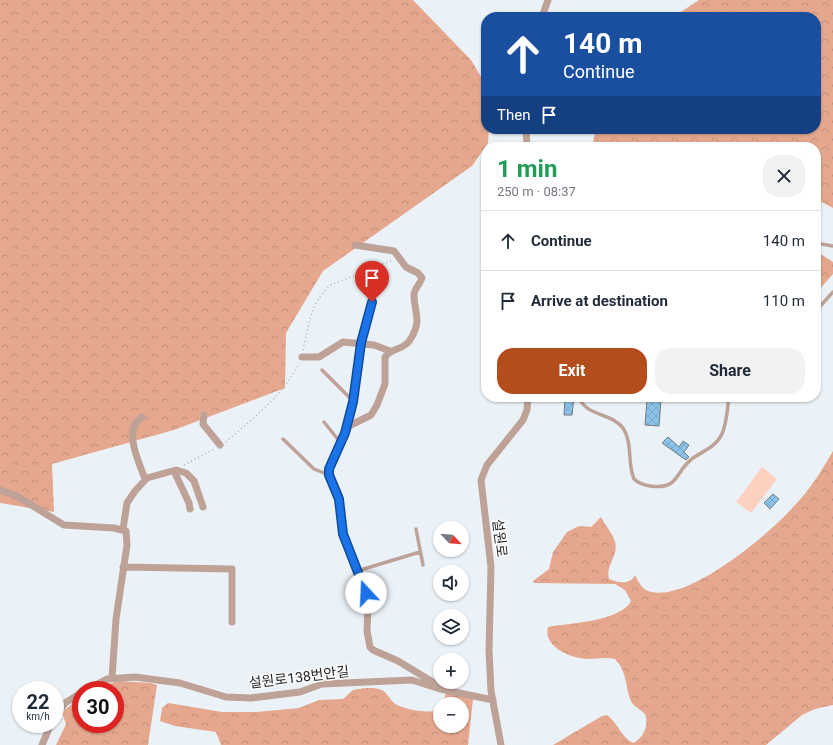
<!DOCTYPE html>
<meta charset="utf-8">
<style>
:root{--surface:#fff;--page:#f2f2f3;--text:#1f2937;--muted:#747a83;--line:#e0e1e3;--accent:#b34e1c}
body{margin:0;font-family:Roboto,"Noto Sans KR",sans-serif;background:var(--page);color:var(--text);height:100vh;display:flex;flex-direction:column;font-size:15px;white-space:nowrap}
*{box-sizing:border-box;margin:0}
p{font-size:13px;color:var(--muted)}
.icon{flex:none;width:22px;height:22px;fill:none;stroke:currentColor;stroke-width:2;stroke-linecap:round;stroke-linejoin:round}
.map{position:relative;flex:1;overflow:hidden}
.sheet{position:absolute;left:481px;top:142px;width:340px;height:260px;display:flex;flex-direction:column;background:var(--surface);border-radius:16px;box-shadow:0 1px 3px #0004}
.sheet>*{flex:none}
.banner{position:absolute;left:481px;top:12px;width:340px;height:122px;border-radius:16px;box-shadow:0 1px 3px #0004;background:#1a4fa0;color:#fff;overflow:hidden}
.needle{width:26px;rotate:116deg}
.controls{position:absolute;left:433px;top:521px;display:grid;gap:8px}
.controls a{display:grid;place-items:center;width:36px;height:36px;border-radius:50%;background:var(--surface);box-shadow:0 1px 3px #0004;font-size:20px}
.speed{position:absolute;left:12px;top:681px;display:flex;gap:8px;font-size:20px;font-weight:700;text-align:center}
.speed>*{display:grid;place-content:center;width:52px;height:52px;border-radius:50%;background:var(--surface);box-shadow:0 1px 3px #0004;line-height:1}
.speed small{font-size:10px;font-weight:400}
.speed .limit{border:6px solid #d22;background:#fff;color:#111}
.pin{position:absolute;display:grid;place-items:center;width:34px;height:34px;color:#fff;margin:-41px -17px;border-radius:50% 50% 50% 0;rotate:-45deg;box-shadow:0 0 4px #0007}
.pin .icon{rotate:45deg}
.me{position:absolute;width:44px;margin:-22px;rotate:340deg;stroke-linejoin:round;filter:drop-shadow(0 0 3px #0008)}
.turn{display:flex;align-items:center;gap:14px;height:84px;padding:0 16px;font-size:18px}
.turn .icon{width:52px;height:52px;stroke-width:2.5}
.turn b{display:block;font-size:28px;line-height:34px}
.then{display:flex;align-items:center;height:38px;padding:0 16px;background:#0003;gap:8px;font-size:15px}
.round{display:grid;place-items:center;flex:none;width:42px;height:42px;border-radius:16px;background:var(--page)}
.summary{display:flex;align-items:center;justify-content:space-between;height:68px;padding:0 16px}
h1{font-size:24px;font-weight:700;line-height:30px;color:#1e9e55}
.cta{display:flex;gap:8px;margin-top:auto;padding:8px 16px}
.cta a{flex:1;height:46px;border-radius:16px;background:var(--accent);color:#fff;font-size:16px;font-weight:700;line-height:46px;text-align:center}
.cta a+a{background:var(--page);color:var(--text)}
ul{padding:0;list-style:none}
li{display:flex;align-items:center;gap:12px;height:60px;padding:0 16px;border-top:1px solid var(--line)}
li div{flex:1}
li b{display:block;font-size:15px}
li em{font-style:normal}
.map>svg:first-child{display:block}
.green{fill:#fdd1bf}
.forest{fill:url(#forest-crowns)}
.building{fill:url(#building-cross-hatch);stroke:#757b80}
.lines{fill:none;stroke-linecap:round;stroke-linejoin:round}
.path{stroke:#acb2b6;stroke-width:1.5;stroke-dasharray:1 3;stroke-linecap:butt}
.service{stroke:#bea297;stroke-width:3.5}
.minor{stroke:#bea297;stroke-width:7}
.route-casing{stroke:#114b97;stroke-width:10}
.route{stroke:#1a73e8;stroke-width:7}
.labels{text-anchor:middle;stroke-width:3;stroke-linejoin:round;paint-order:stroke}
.street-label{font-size:14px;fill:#1e2123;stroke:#fefefe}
</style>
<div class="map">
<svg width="833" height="745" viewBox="0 0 833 745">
<defs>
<pattern id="forest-crowns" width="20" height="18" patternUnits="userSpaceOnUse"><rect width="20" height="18" fill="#e5a88e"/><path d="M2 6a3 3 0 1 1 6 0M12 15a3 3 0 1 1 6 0" fill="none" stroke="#c4907a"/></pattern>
<pattern id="building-cross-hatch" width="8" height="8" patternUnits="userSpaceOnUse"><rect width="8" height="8" fill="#8bc4eb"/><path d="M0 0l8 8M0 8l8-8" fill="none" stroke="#78a8c9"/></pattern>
</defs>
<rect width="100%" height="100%" fill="#ebf2f7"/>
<path class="green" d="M 762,467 L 777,479 L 751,513 L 736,502 Z"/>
<path class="forest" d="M 0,0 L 413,0 L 471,60 L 486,85 L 486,129 L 489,129 L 488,143 L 472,166 L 323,271 L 286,333 L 285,388 L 174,430 L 52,464 L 54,512 L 0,503 Z
M 699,0 L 833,0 L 833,208 L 816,199 L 816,147 L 592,147 L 596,129 L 816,129 L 816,17 L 673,17 Z
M 816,251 L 833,262 L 833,274 L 816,293 Z
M 833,451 L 833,705 L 815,709 L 802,715 L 766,745 L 553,745 L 602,716 L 607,715 C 618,723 621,737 633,743 C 644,738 649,724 645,714 C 640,709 633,706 631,701 C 625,686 627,671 615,659 C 606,657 596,659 587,659 C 570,658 543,647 548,627 C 568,623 620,622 631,601 L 625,590 L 615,584 L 534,583 L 533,581 L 549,569 L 553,552 L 567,532 L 579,526 L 591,527 L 601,517 C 605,525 613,534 615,542 C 619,555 605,566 609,579 C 618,583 630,585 635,575 C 638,581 642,589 648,591 C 686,605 772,532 796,504 C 811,488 822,470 833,451 Z
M 119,681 L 151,683 L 157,685 L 148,745 L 56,745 L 66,724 L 62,712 L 81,697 L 81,724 L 115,724 L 115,690 L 92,690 L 101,686 Z
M 358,689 C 365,688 375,687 382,690 C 387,693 389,698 393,702 C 399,709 432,715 440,709 L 440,726 L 462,726 L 462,704 L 443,704 L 446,692 L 473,699 L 468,745 L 221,745 L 216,732 L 175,726 L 160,721 L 162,708 L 168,703 L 222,712 L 257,712 L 299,708 L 319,700 L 343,699 L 353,690 Z"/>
<path class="building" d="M 565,397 L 574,397 L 572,415 L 564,415 Z
M 647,399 L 661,400 L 659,426 L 645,425 Z
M 668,437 L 679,447 L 683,441 L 689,445 L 684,452 L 689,457 L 686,460 L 662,443 Z
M 773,494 L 779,499 L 770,509 L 764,503 Z"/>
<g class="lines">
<path class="path" d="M 303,350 C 309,326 310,302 331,285 L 393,260
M 226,442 C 253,418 283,396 299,363
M 184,465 L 214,449"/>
<path class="service" d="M 816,243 L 833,246
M 816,311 L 833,292
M 322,370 L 353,401
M 579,397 C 585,416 612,413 623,428 C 633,443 627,463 634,479 C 639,484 644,485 650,486 C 680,490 674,472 693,458 C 703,451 714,448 721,436 C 727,425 727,410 729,397
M 324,422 L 340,442
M 346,427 L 357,383 L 361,343 L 379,274
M 283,439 L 314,469 L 329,475
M 416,529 L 423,565
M 357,571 L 420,552"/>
<path class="minor" d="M 542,17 L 548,0
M 526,129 L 527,147
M 355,245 L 394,251 L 406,267 L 418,273 L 422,278 C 420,284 414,289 414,295 C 414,314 423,319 410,340 C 404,350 391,348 385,357 L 385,384 L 377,405 L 371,415 L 349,426 L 331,461 L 329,475 L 339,499 L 343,534 L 366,593 L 368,607 L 367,631 L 370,647 L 373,650 L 398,661 L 446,690
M 302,357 L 319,357 L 343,342 L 374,345 L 390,351
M 204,415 L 203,424 L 220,445
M 142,417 C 122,429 139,462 145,479
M 174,471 L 189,503 L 190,509
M 0,490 L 15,495 L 64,525 L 114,528 L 126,531 L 127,545 L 116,619 L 112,678
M 123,529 L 127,503 L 135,491 L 147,478 L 176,470 L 186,473 L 194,481 L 203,507
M 123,567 L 232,569 L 232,622
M 86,690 L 107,679 L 135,677 L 180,683 L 226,697 L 251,698 L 300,692 L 322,684 L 412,680 L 440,689 L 493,700
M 55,717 L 65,703 L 81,693
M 42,745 L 51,724
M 501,745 L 491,691 L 489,650 L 491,567 L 481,480 L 487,465 L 523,420 L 527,410 L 528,397"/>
</g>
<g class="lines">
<g class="route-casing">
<path id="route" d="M 366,593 L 343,534 L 339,499 L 329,475 L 329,469 L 345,433 L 353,402 L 361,343 L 372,302"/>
</g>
<use href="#route" class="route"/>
</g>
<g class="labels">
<g class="street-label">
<text transform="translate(500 538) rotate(83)" y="5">설원로</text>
<text transform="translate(299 677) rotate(-7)" y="5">설원로138번안길</text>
</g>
</g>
</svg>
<div class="controls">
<a><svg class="needle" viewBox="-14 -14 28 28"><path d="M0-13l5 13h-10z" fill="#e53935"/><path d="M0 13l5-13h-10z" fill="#747a83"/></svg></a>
<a><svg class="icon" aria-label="sound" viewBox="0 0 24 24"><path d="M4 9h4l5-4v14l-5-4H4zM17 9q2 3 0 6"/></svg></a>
<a><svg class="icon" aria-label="layers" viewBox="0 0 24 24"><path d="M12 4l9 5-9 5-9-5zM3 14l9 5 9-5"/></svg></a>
<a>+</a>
<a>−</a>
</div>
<div class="speed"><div>22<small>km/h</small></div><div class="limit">30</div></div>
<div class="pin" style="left:372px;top:302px;background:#d93025"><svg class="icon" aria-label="arrive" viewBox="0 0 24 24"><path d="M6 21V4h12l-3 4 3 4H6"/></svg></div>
<svg class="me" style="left:366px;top:593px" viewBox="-20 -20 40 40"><circle r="19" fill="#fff"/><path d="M0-13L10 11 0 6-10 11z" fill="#1a73e8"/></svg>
<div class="banner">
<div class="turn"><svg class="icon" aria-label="ahead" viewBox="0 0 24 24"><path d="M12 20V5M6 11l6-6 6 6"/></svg><div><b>140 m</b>Continue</div></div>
<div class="then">Then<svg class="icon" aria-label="arrive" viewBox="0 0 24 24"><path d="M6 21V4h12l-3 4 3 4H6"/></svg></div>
</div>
<section class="sheet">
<div class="summary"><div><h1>1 min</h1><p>250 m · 08:37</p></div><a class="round"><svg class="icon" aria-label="close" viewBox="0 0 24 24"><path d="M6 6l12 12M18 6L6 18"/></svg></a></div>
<ul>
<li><svg class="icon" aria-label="ahead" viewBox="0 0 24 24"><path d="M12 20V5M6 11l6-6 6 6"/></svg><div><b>Continue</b></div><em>140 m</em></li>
<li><svg class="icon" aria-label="arrive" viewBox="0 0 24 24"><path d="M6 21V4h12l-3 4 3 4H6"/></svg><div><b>Arrive at destination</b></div><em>110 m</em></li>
</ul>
<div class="cta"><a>Exit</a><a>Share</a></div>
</section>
</div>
